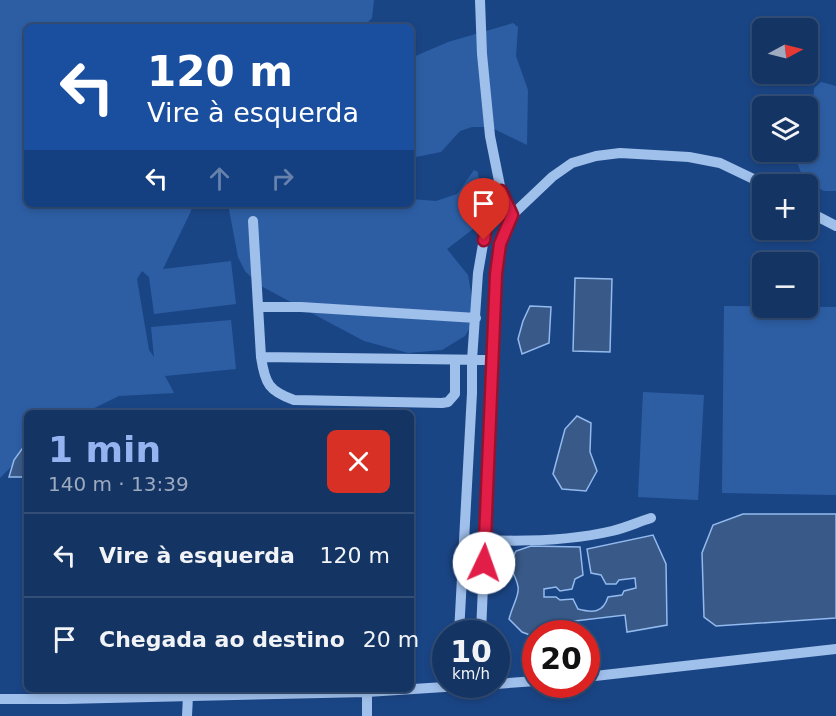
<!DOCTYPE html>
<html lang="pt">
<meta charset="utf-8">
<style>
:root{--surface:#143464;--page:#1d3c6a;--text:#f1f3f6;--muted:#9daabf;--line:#334f78;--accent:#95b2f1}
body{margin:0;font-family:"DejaVu Sans",sans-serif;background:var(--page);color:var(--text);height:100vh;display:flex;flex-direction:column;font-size:22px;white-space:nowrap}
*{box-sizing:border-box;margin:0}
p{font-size:20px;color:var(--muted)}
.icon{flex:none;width:33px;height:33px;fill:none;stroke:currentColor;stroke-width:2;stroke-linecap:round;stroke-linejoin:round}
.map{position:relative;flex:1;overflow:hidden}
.panel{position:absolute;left:24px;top:410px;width:390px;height:282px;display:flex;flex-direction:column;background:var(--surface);border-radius:9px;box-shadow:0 3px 9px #0003,0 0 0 2px var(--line)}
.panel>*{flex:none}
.guide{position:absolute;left:24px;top:24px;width:390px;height:183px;border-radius:9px;box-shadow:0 3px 9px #0003,0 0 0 2px var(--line);background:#1a4fa0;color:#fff;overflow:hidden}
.needle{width:39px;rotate:83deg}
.buttons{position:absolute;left:752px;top:18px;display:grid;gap:12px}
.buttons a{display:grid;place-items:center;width:66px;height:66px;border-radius:9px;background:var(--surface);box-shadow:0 3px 9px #0003,0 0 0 2px var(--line);font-size:30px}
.speed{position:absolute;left:432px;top:620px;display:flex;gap:12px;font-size:30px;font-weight:700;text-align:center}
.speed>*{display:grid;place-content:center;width:78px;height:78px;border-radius:50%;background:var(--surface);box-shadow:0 3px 9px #0003,0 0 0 2px var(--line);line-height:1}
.speed small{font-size:15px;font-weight:400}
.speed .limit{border:9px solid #d22;background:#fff;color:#111}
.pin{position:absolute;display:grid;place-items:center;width:51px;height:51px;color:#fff;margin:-62px -26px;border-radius:50% 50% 50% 0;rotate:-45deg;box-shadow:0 0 6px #0007}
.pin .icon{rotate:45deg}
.me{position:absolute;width:66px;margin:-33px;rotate:3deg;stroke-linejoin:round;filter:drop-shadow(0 0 4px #0008)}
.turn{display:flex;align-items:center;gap:21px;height:126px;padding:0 24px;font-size:27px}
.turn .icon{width:78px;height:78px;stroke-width:2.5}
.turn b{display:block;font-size:42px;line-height:51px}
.lanes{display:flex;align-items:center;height:57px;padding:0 24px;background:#0003;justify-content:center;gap:30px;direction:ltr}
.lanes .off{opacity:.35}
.round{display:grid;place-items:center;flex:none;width:63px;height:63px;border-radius:9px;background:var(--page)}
.overview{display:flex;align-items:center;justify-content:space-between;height:102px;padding:0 24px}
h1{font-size:36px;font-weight:700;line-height:45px;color:var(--accent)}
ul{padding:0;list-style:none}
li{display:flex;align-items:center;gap:18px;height:84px;padding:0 24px;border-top:2px solid var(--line)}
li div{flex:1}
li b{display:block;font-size:22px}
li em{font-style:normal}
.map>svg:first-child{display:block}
.green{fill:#2d5ea4}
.water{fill:#395988;stroke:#93baee;stroke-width:1.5}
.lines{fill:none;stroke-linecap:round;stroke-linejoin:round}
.minor{stroke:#a0c0ec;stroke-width:10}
.route-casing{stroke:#92132f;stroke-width:15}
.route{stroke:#e11d48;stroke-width:10}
</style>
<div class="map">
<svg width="836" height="716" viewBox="0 0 836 716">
<rect width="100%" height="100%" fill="#1a4585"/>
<path class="green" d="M 0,0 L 374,0 L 372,18 L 363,27 L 27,27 L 27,204 L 191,204 L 191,211 L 163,269 L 231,261 L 236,304 L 154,314 L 149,277 L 142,271 L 137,279 L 149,350 L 154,357 L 151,327 L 231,320 L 236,369 L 165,376 L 174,393 L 119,396 L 86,412 L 27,412 L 27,451 L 0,478 Z
M 513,23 L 518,27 L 516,56 L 528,90 L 527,145 L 490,127 L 472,127 L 460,131 L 441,152 L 411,158 L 411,58 L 448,42 Z
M 821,82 L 836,86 L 836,191 L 824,191 L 804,180 L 796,160 L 801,152 L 807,152 L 807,139 L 812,129 L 814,88 Z
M 474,170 L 478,172 L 483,216 L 473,229 L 447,249 L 468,275 L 473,304 L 471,326 L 465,336 L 442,350 L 408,353 L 364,341 L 259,285 L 245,271 L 238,257 L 228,204 L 411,204 L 411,199 L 436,201 L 457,194 Z
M 724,306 L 836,307 L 836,495 L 722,493 Z
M 643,392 L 704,395 L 698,500 L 638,497 Z"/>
<path class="water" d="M 575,278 L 612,279 L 610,352 L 573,351 Z
M 530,306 L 551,307 L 549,343 L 522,354 L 518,339 L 523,321 Z
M 577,416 L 591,423 L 590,452 L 597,471 L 586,491 L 562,489 L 553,474 L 565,429 Z
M 27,442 L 27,477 L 9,477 L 14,460 Z
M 743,514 L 836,514 L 836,618 L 716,626 L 704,617 L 702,553 L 713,525 Z
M 653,535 L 666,564 L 667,625 L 627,632 L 625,615 L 541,625 L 542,633 L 536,633 L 535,637 L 522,632 L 509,619 C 517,591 525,594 509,565 L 516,551 L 531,546 L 580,547 L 583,575 L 575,579 L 572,589 L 560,591 L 556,587 L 544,589 L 544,597 L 556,597 L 560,600 L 573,599 L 578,609 C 593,613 603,613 608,597 L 622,595 L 624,591 L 636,588 L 635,578 L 619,580 L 616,584 L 606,584 L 601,575 L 591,573 L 587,549 Z"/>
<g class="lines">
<path class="minor" d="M 480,0 L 482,54 L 490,136 L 501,191 L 512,215
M 807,211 L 836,226
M 253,221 L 261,357 C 265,384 269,391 294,400 L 442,403 L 448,402 L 455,394 L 455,360
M 258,307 L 301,307 L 476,318
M 261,357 L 493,360
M 464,539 C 512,542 565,542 612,531 C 625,528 638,522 651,518
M 459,633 L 472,393 L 472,360 L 478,273 L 487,221 L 501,191
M 481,633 L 496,274 L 500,244 L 512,215 L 552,177 L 572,163 L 596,156 L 620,153 L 689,157 L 720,163 L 764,184
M 586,677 L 836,649
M 496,684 L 536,681
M 0,699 L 65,699 L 367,692 L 491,684
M 187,716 L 188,696
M 367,716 L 367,692"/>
</g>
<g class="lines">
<g class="route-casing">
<path id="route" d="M 484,240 L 487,221 L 501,191 L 512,215 L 500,244 L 496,274 L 484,563"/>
</g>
<use href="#route" class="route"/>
</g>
</svg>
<div class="buttons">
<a><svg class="needle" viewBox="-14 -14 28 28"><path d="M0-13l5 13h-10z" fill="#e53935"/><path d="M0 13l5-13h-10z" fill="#9daabf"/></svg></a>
<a><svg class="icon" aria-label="layers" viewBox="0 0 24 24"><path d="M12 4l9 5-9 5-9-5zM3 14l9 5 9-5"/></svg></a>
<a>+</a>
<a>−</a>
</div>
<div class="speed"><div>10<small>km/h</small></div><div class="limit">20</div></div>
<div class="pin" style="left:484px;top:240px;background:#d93025"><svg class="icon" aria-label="arrive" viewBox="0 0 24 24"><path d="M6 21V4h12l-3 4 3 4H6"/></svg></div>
<svg class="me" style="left:484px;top:563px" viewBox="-20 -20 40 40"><circle r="19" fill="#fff"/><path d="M0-13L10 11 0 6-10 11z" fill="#e11d48"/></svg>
<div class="guide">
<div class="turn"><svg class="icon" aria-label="left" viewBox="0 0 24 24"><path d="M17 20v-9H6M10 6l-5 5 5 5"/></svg><div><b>120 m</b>Vire à esquerda</div></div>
<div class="lanes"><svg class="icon" aria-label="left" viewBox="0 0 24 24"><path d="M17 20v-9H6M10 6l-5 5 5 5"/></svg><svg class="icon off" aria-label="ahead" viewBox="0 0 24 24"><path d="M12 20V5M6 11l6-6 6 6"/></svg><svg class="icon off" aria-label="right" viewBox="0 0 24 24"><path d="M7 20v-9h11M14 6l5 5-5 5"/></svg></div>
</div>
<section class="panel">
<div class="overview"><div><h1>1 min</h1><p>140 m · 13:39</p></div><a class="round" style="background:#d93025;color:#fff"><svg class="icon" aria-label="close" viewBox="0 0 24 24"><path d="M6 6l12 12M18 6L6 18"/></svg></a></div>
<ul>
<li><svg class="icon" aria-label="left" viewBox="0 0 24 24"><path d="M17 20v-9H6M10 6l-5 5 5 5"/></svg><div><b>Vire à esquerda</b></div><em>120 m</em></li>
<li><svg class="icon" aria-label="arrive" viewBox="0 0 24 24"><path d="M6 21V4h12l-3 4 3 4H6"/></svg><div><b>Chegada ao destino</b></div><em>20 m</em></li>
</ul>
</section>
</div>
